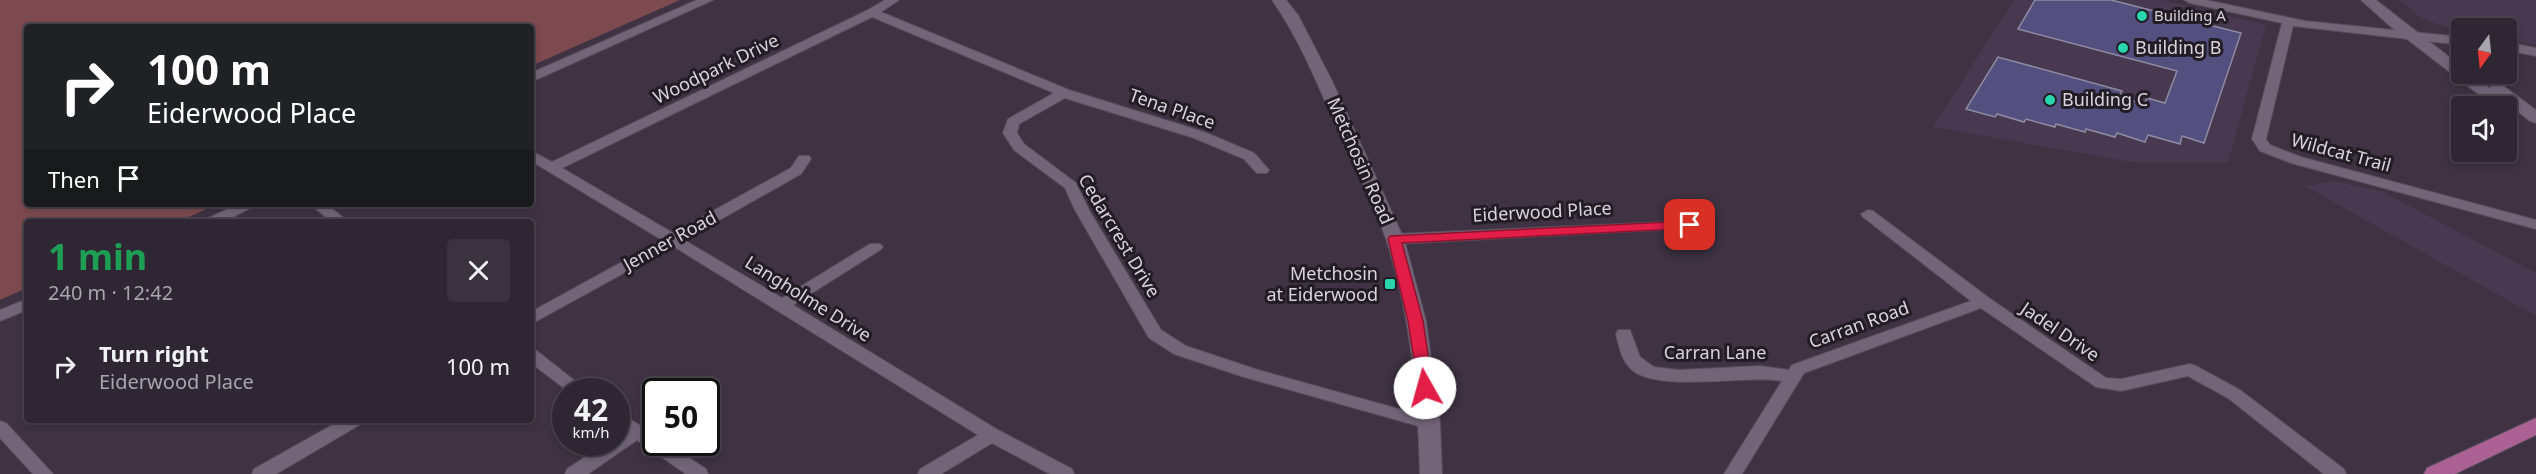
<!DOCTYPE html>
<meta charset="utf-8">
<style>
:root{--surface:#2e2632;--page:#3a323e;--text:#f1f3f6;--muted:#a7a5ac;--line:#49434d}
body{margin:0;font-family:"Noto Sans",sans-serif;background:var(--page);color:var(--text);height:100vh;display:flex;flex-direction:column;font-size:22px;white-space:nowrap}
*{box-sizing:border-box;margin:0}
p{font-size:20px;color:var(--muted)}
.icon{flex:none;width:33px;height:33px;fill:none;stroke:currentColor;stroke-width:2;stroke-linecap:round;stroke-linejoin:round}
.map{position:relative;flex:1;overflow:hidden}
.sheet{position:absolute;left:24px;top:219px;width:510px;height:204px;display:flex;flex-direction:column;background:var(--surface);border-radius:6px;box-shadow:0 3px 9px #0003,0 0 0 2px var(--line)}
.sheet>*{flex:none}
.top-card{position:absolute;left:24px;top:24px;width:510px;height:183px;border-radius:6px;box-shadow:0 3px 9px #0003,0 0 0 2px var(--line);background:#202124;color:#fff;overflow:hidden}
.needle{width:39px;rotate:195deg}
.fabs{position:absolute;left:2451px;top:18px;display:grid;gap:12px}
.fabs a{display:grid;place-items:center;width:66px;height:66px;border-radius:6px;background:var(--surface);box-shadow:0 3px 9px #0003,0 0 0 2px var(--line);font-size:30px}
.speed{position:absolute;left:552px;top:378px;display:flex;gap:12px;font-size:30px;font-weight:700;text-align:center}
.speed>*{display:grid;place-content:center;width:78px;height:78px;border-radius:50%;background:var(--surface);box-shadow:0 3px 9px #0003,0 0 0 2px var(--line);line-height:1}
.speed small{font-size:15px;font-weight:400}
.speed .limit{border:3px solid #111;border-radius:9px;background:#fff;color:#111}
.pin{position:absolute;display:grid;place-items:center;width:51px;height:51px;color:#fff;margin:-26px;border-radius:12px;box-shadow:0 3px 9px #0006}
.me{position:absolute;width:66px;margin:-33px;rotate:353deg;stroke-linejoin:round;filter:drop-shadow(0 0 4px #0008)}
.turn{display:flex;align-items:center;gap:21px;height:126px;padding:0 24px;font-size:27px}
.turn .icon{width:78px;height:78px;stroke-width:2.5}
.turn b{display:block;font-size:42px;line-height:51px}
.then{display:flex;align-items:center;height:57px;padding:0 24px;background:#0003;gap:12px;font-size:22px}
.round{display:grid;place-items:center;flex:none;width:63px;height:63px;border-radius:6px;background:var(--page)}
.head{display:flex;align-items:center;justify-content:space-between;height:102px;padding:0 24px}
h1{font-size:36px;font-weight:700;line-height:45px;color:#1e9e55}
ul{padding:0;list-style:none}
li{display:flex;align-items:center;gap:18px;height:90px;padding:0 24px}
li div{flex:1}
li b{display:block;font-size:22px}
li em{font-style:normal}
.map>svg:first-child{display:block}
.built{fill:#493950}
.green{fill:#7d4a4f}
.building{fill:#534f7e;stroke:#8c8ba1;stroke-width:1.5}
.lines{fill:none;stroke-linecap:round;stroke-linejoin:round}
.street-casing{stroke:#584e5b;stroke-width:2}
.secondary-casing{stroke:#584e5b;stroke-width:2}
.primary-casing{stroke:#584e5b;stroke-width:2}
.street{fill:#726578;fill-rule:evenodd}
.secondary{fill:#726578;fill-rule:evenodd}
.primary{fill:#ac6194;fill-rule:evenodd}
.route{fill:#e11d48;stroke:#92132f;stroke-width:1.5}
.poi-dot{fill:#29d5ad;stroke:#221c24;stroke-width:2}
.labels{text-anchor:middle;stroke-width:6;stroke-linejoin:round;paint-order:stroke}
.far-poi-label{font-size:15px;fill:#dad3dd;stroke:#221c24;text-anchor:start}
.poi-label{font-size:18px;fill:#dad3dd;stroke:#221c24;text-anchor:start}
.street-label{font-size:18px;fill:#dad3dd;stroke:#221c24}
</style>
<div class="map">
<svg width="2536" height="474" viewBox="0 0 2536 474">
<rect width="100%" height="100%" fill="#3e3243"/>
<path class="built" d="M 2014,0 L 2162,0 L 2266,25 L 2228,162 L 2131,162 L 1933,127 Z
M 2400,0 L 2536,0 L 2536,45 L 2507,39 L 2506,28 L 2462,28 L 2461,33 L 2421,18 Z
M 2335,181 L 2383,192 L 2536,273 L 2536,316 L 2305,186 Z"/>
<path class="green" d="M 0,0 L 680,0 L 531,66 L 531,27 L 27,27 L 27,204 L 218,204 L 177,222 L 27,222 L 27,288 L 0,300 Z"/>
<path class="building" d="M 2035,0 L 2111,0 L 2241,33 L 2204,143 L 2182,136 L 2180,144 L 2148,135 L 2145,142 L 2117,133 L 2115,137 L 2086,129 L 2085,132 L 2056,124 L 2055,127 L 2026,119 L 2024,122 L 1997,114 L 1995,117 L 1966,109 L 1998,57 L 2122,91 L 2119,97 L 2144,104 L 2147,98 L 2165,103 L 2177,71 L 2018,29 Z"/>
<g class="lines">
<g class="street-casing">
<path id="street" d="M 697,0 L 713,0 L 531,82 L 531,73 Z
M 885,0 L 899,0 L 881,12 L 1069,90 L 1204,132 L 1254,153 L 1269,170 L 1267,173 L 1257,173 L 1244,159 L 1194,138 L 1065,98 L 1019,124 L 1017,133 L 1024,144 L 1076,183 L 1089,210 L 1161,330 L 1186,346 L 1255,369 L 1435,419 L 1438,423 L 1435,427 L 1429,429 L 1244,377 L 1174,354 L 1149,338 L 1075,210 L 1065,188 L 1014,150 L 1003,133 L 1008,119 L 1054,93 L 872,17 L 562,168 L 673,233 L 791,168 L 799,156 L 809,156 L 811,159 L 801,174 L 684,240 L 782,298 L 870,244 L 880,244 L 883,247 L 880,250 L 793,305 L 998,430 L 1072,469 L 1074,474 L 1050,474 L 992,443 L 941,474 L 918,474 L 920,469 L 978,435 L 673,246 L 531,324 L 531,312 L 662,240 L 531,161 L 531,151 L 552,162 L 868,10 Z
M 2184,0 L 2206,0 L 2305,21 L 2462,37 L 2462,45 L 2293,26 L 2266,139 L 2270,145 L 2301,157 L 2536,220 L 2536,229 L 2291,163 L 2260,151 L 2252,139 L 2282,23 L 2190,3 Z
M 2506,42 L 2536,48 L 2536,56 L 2506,50 Z
M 239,204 L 258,204 L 223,222 L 204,222 L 206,219 Z
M 310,204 L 326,204 L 349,222 L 332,222 Z
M 1868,210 L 1873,211 L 1989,298 L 2106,378 L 2121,379 L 2190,364 L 2196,366 L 2240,390 L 2344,469 L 2346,474 L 2324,474 L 2228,398 L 2188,376 L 2121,391 L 2096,387 L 1981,308 L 1804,373 L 1742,474 L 1724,474 L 1782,381 C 1746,374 1655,394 1630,368 C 1621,359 1619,346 1616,334 L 1618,330 L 1630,330 L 1640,357 L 1654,367 L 1679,370 L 1760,366 L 1789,370 L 1792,365 L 1971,301 L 1863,217 L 1861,214 Z
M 1690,221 L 1697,225 L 1695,228 L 1395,244 L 1387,239 L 1395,234 Z
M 27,299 L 27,310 L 0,321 L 0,310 Z
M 531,349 L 537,351 L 589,392 L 569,392 L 531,363 Z
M 616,411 L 656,435 L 656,442 L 666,442 L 706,469 L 708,474 L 686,474 L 637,440 L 588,474 L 565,474 L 567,469 L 607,442 L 616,442 L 616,436 L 624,431 L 616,426 Z
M 341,420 L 364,420 L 361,424 L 276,474 L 252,474 L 254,469 Z
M 0,421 L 6,423 L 53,474 L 33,474 L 0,438 Z"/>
</g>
<g class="secondary-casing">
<path id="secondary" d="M 1272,0 L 1286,0 L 1298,15 L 1332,81 L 1404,239 L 1426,321 L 1440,423 L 1442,474 L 1420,474 C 1418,396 1411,314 1386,239 C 1373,201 1353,163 1336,126 C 1317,83 1299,38 1272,0 Z
M 2361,0 L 2376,0 L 2462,67 L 2462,74 L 2470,74 L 2489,88 L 2497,83 L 2502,85 L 2536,110 L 2536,123 L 2530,121 L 2511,106 L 2506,110 L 2506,106 L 2494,106 L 2390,26 Z"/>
</g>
<g class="primary-casing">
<path id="primary" d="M 2536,418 L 2536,435 L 2455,474 L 2424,474 L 2427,468 Z"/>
</g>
<use href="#street" class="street"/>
<use href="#secondary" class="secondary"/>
<use href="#primary" class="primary"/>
</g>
<path class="route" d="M 1690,221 L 1695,222 L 1697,225 L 1695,228 L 1402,243 L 1423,321 L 1433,388 L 1430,392 L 1419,392 L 1408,321 L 1388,239 L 1390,236 Z"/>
<g class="poi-dot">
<circle cx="2142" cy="16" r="6"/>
<circle cx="2123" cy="48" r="6"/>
<circle cx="2050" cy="100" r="6"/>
<rect x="1384" y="278" width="12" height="12" rx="3"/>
</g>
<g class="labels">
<g class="far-poi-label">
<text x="2154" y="21">Building A</text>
</g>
<g class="poi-label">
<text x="2135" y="54">Building B</text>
<text x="2062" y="106">Building C</text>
<text x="1378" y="280" text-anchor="end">Metchosin<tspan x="1378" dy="21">at Eiderwood</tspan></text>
</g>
<g class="street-label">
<text transform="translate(716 69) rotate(-26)" y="6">Woodpark Drive</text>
<text transform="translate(1172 109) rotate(19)" y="6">Tena Place</text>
<text transform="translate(2341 153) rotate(15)" y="6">Wildcat Trail</text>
<text transform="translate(1360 161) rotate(66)" y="6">Metchosin Road</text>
<text transform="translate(1542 212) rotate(-3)" y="6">Eiderwood Place</text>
<text transform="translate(1119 236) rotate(59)" y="6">Cedarcrest Drive</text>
<text transform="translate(670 241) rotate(-29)" y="6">Jenner Road</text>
<text transform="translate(808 299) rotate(32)" y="6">Langholme Drive</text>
<text transform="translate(1859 325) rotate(-20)" y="6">Carran Road</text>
<text transform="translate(2060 332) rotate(34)" y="6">Jadel Drive</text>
<text x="1715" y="359">Carran Lane</text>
</g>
</g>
</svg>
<div class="fabs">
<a><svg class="needle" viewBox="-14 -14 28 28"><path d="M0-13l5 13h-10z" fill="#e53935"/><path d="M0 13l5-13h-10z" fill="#a7a5ac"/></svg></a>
<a><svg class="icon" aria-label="sound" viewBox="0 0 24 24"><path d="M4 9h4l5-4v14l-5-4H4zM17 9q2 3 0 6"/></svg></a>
</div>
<div class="speed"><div>42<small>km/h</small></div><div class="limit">50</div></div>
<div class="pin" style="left:1690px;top:225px;background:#d93025"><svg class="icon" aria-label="arrive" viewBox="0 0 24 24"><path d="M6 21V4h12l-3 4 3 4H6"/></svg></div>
<svg class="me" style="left:1425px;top:388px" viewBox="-20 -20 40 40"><circle r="19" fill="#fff"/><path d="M0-13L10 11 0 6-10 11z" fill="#e11d48"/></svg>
<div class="top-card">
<div class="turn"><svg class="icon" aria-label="right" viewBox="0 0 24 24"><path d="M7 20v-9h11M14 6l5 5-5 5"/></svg><div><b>100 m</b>Eiderwood Place</div></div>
<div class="then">Then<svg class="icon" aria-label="arrive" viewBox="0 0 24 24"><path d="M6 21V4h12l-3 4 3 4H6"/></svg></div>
</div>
<section class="sheet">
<div class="head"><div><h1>1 min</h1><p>240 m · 12:42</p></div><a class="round"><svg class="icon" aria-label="close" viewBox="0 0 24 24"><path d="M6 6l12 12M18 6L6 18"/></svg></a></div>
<ul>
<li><svg class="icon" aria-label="right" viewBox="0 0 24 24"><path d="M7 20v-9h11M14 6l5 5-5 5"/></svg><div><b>Turn right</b><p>Eiderwood Place</p></div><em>100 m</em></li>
</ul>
</section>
</div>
